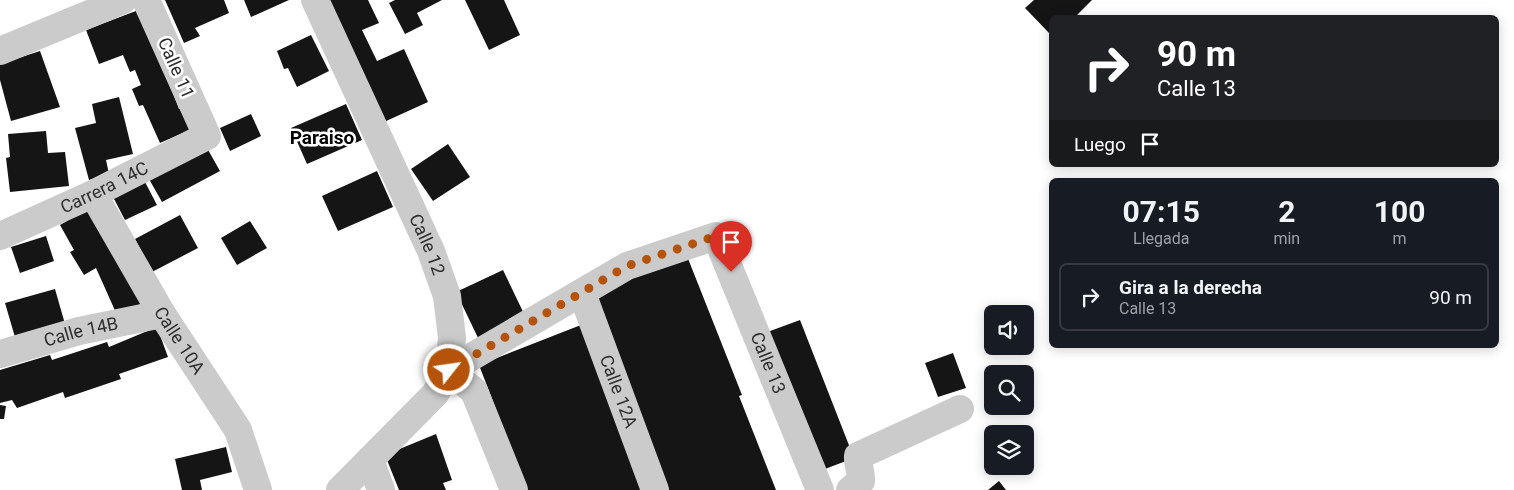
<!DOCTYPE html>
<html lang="es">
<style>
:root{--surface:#171b24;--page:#242831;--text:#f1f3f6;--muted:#9ea1a6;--line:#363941}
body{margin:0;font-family:Roboto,sans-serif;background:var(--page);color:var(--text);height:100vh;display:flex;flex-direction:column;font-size:19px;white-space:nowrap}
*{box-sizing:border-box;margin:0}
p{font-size:16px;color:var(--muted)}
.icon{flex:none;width:28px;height:28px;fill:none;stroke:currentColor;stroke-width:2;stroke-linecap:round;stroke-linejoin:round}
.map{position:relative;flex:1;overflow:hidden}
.side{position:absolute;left:1049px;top:178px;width:450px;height:170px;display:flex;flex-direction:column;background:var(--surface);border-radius:8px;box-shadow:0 2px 12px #0003}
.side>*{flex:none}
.banner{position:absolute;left:1049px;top:15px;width:450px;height:152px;border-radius:8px;box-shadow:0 2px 12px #0003;background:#202124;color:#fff;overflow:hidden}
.tools{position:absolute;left:984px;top:305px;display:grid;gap:10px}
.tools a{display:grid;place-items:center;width:50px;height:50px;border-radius:8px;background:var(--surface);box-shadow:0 2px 12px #0003;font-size:25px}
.pin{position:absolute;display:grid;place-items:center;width:42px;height:42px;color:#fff;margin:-51px -21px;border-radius:50% 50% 50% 0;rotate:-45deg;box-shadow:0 0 5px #0007}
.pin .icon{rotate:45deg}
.me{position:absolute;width:55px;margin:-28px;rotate:60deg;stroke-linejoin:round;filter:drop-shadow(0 0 4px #0008)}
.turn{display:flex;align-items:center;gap:18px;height:105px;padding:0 25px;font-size:22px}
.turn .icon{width:65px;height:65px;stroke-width:2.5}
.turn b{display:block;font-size:35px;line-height:42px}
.then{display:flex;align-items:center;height:48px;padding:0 25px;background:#0003;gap:10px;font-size:19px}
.eta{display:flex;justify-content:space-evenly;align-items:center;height:85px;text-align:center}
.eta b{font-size:30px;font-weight:700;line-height:35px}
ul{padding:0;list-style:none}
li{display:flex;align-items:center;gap:15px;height:68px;margin:0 10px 8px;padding:0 15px;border:2px solid var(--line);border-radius:8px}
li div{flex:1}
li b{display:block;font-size:19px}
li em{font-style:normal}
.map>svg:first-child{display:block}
.building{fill:#151515}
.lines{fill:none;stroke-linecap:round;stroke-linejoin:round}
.minor{stroke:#cbcbcb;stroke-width:28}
.route{stroke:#b45309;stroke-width:9;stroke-dasharray:0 16.2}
.labels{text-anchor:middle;stroke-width:5;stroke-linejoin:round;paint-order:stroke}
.street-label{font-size:18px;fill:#2e2e2e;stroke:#fff}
.neighbourhood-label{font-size:19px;font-weight:bold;fill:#000;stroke:#fff}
</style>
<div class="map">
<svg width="1514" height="490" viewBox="0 0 1514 490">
<rect width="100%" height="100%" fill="#fff"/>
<path class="building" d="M 165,0 L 224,0 L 229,13 L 195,28 L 200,36 L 184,43 Z
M 244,0 L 289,0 L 251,17 Z
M 329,0 L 368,0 L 379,23 L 362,30 L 377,61 L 404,49 L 428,102 L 384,122 Z
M 395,0 L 442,0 L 417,13 L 423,25 L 405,34 L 389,3 Z
M 465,0 L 504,0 L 520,35 L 489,50 Z
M 1034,0 L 1092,0 L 1074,18 L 1051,18 L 1051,35 L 1025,8 Z
M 141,9 L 179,109 L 185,107 L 194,128 L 160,143 L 143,105 L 139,106 L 132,89 L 141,85 L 135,70 L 130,72 L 123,55 L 99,64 L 86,30 Z
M 311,35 L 329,71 L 297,87 L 288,68 L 284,69 L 277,51 Z
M 40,51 L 60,107 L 11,121 L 0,80 L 0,64 Z
M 119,97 L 133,154 L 106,160 L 109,174 L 89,180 L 75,128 L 96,123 L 92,104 Z
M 346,104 L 362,140 L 307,164 L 291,128 Z
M 251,114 L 261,136 L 230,151 L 220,128 Z
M 46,131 L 48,153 L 65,152 L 69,186 L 10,192 L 6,158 L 10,157 L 8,134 Z
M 448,144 L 470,177 L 433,201 L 411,169 Z
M 207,148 L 220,171 L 162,202 L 149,179 Z
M 377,171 L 393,207 L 338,231 L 322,196 Z
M 145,182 L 157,205 L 125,220 L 113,197 Z
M 89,208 L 143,303 L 117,315 L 96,268 L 84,275 L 70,252 L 74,250 L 60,225 Z
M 180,215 L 198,248 L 152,272 L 135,239 Z
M 250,221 L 267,248 L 237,265 L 221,238 Z
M 46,236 L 54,261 L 20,273 L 11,247 Z
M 687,256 L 742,395 L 739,396 L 776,490 L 667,490 L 588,294 Z
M 503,270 L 527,320 L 480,342 L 456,292 Z
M 55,289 L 67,331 L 17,344 L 5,303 Z
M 800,320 L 854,458 L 817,472 L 762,334 Z
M 586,323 L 652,490 L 527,490 L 479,365 Z
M 157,327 L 168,357 L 119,374 L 121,379 L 65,398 L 63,392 L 17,408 L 12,400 L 0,403 L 0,370 L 50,355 L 52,360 L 107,342 L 109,347 Z
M 953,353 L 966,388 L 938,397 L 925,363 Z
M 0,405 L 6,406 L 4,419 L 0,419 Z
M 436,434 L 452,480 L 443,483 L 446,490 L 399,490 L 385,455 Z
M 226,447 L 232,472 L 200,480 L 202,490 L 182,490 L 175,459 Z
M 999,481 L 1006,490 L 988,490 Z"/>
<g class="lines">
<g class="minor">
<path id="s1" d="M 315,0 L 431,251 L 447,296 L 452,338 L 449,370"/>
<path d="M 0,51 L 123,0"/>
<path id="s2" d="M 93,194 L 162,314 L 238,430 L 258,490"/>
<path id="s3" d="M 0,236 L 93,194 L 207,136 L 146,0"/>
<path id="s4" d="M 582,293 L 655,490"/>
<path id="s5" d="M 0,354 L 79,331 L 162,314"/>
<path d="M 449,370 L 474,391 L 514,490"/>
<path d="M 370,460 L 381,490"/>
<path id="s6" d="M 340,490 L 435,394 L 449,370 L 627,266 L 716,236 L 820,490"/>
<path d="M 850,490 L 861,481 C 862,472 857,465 858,456 L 960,409"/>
</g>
</g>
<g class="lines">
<path class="route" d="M 449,370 L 627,266 L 716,236 L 731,272"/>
</g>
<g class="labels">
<g class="street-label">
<text transform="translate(176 68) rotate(66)" y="6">Calle 11</text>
<text dy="6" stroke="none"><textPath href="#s3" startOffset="115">Carrera 14C</textPath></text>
<text dy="6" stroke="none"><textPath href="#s1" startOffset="269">Calle 12</textPath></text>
<text dy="6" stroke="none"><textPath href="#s5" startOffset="84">Calle 14B</textPath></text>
<text dy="6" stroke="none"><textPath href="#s2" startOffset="170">Calle 10A</textPath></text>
<text dy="6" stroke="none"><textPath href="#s6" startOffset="600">Calle 13</textPath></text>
<text dy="6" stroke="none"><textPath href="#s4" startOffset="105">Calle 12A</textPath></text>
</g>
<g class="neighbourhood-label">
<text x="322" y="144">Paraiso</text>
</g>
</g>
</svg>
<div class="tools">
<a><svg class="icon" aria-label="sound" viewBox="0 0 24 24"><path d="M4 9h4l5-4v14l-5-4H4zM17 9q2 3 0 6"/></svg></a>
<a><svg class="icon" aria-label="search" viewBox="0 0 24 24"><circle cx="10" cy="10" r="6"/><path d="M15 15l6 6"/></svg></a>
<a><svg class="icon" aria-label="layers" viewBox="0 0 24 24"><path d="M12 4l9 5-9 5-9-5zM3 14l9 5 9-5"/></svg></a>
</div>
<div class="pin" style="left:731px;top:272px;background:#d93025"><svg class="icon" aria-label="arrive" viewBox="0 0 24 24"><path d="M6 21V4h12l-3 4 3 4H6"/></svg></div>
<svg class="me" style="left:449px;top:370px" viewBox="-20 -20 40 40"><circle r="17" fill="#b45309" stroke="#fff" stroke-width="3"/><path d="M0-11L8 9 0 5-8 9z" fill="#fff"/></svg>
<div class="banner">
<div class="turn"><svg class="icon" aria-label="right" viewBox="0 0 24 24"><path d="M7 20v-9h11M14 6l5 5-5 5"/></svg><div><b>90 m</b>Calle 13</div></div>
<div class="then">Luego<svg class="icon" aria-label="arrive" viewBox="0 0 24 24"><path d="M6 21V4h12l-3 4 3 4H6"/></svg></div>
</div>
<section class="side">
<div class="eta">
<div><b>07:15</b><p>Llegada</p></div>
<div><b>2</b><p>min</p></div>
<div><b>100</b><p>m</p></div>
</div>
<ul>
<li><svg class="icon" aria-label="right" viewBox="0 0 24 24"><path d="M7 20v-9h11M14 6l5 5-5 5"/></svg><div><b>Gira a la derecha</b><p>Calle 13</p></div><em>90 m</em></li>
</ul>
</section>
</div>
